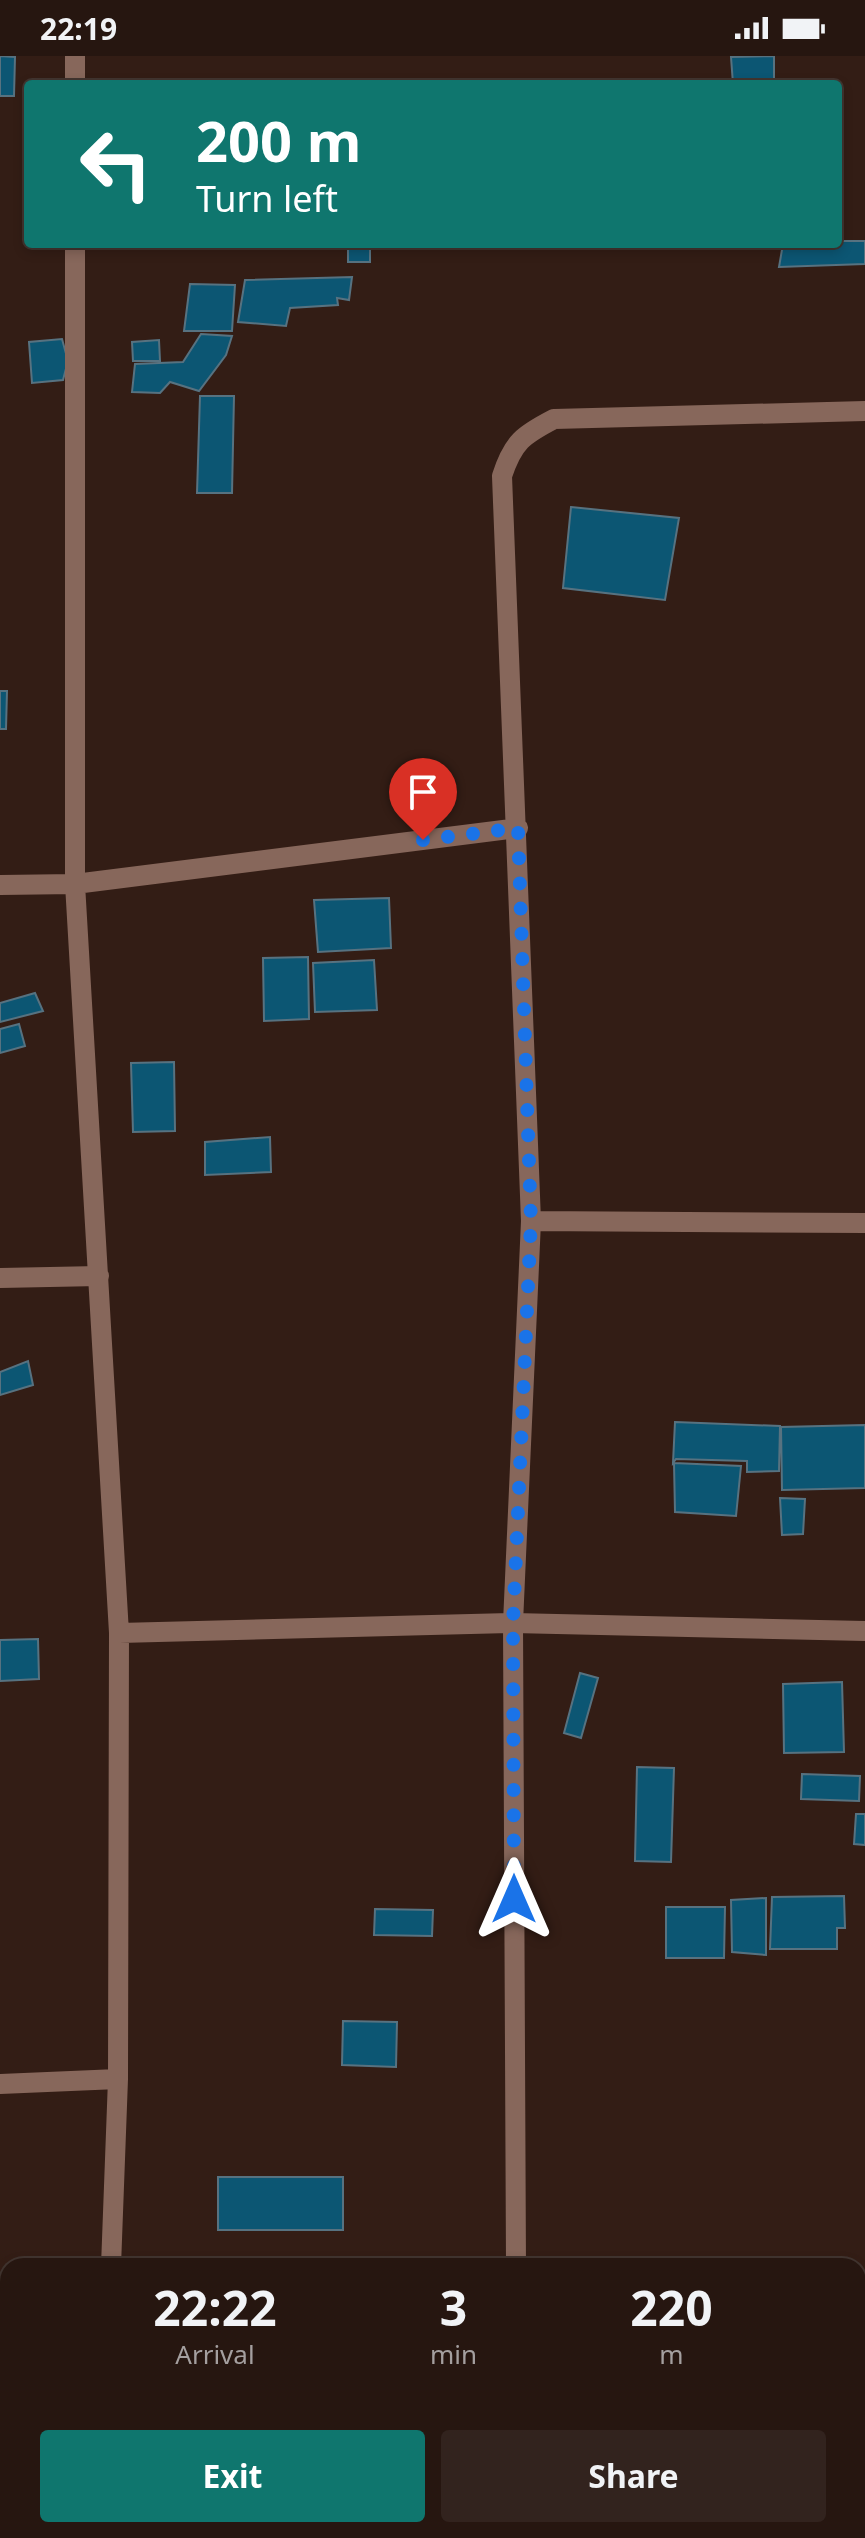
<!DOCTYPE html>
<style>
:root{--surface:#261610;--page:#32231e;--text:#f1f3f6;--muted:#a49f9f;--line:#423530;--accent:#0f766e}
body{margin:0;font-family:"Noto Sans",sans-serif;background:var(--page);color:var(--text);height:100vh;display:flex;flex-direction:column;font-size:30px;white-space:nowrap}
*{box-sizing:border-box;margin:0}
p{font-size:26px;color:var(--muted)}
.icon{flex:none;width:44px;height:44px;fill:none;stroke:currentColor;stroke-width:2;stroke-linecap:round;stroke-linejoin:round}
.map{position:relative;flex:1;overflow:hidden}
.details{position:absolute;left:0px;top:2202px;width:866px;height:280px;display:flex;flex-direction:column;background:var(--surface);border-radius:24px 24px 0 0;box-shadow:0 4px 12px #0003,0 0 0 2px var(--line)}
.details>*{flex:none}
.banner{position:absolute;left:24px;top:24px;width:818px;height:168px;border-radius:8px;box-shadow:0 4px 12px #0003,0 0 0 2px var(--line);background:#0f766e;color:#fff;overflow:hidden}
.pin{position:absolute;display:grid;place-items:center;width:68px;height:68px;color:#fff;margin:-82px -34px;border-radius:50% 50% 50% 0;rotate:-45deg;box-shadow:0 0 8px #0007}
.pin .icon{rotate:45deg}
.me{position:absolute;width:88px;margin:-44px;rotate:0deg;stroke-linejoin:round;filter:drop-shadow(0 0 6px #0008)}
.turn{display:flex;align-items:center;gap:28px;height:168px;padding:0 40px;font-size:36px}
.turn .icon{width:104px;height:104px;stroke-width:2.5}
.turn b{display:block;font-size:56px;line-height:68px}
.eta{display:flex;justify-content:space-evenly;align-items:center;height:136px;text-align:center}
.eta b{font-size:48px;font-weight:700;line-height:56px}
.action{display:flex;gap:16px;margin-top:auto;padding:16px 40px}
.action a{flex:1;height:92px;border-radius:8px;background:var(--accent);color:#fff;font-size:32px;font-weight:700;line-height:92px;text-align:center}
.action a+a{background:var(--page);color:var(--text)}
.status{display:flex;justify-content:space-between;align-items:center;height:56px;padding:0 40px;background:var(--surface);direction:ltr}
.status svg{height:22px;fill:currentColor}
.map>svg:first-child{display:block}
.building{fill:#0c5673;stroke:#577280;stroke-width:2}
.lines{fill:none;stroke-linecap:round;stroke-linejoin:round}
.minor{stroke:#87675b;stroke-width:20}
.route{stroke:#1a73e8;stroke-width:14;stroke-dasharray:0 25.2}
</style>
<div class="status"><b>22:19</b><svg viewBox="0 0 49 12"><path d="M0 12V9h3v3zM5 12V6h3v6zM10 12V3h3v9zM15 12V0h3v12zM26 1h20v11H26zM47 4h2v5h-2z"/></svg></div>
<div class="map">
<svg width="865" height="2482" viewBox="0 0 865 2482">
<rect width="100%" height="100%" fill="#331d15"/>
<path class="building" d="M 0,0 L 15,1 L 14,40 L 0,40 Z
M 774,0 L 774,28 L 733,28 L 731,1 Z
M 838,185 L 865,185 L 865,208 L 779,211 L 783,188 L 838,188 Z
M 348,188 L 370,188 L 370,206 L 348,206 Z
M 352,221 L 349,244 L 337,242 L 338,249 L 290,252 L 286,270 L 238,266 L 245,224 Z
M 190,228 L 235,229 L 232,275 L 184,275 Z
M 201,278 L 232,280 L 226,299 L 199,335 L 170,326 L 160,337 L 132,336 L 135,308 L 183,306 Z
M 62,283 L 68,305 L 63,324 L 32,327 L 29,286 Z
M 159,284 L 160,305 L 133,305 L 132,286 Z
M 200,340 L 234,340 L 232,437 L 197,437 Z
M 571,451 L 679,462 L 665,544 L 563,532 Z
M 0,635 L 7,635 L 6,673 L 0,673 Z
M 389,842 L 391,892 L 318,896 L 314,844 Z
M 308,901 L 309,963 L 264,965 L 263,902 Z
M 374,904 L 377,954 L 315,956 L 313,907 Z
M 35,937 L 43,955 L 0,966 L 0,947 Z
M 19,968 L 25,990 L 0,997 L 0,973 Z
M 174,1006 L 175,1075 L 133,1076 L 131,1007 Z
M 270,1081 L 271,1116 L 205,1119 L 205,1086 Z
M 28,1305 L 33,1329 L 0,1339 L 0,1316 Z
M 675,1366 L 780,1370 L 779,1415 L 747,1416 L 747,1405 L 676,1403 L 673,1407 Z
M 865,1369 L 865,1432 L 782,1434 L 781,1371 Z
M 674,1407 L 741,1410 L 736,1460 L 675,1456 Z
M 780,1442 L 805,1443 L 803,1478 L 782,1479 Z
M 38,1583 L 39,1623 L 0,1625 L 0,1584 Z
M 580,1617 L 598,1622 L 581,1682 L 564,1677 Z
M 842,1626 L 844,1696 L 784,1697 L 783,1628 Z
M 637,1711 L 674,1712 L 671,1806 L 635,1805 Z
M 802,1718 L 860,1720 L 859,1745 L 801,1743 Z
M 856,1758 L 865,1758 L 865,1789 L 854,1788 Z
M 844,1840 L 845,1872 L 837,1872 L 837,1893 L 770,1893 L 772,1841 Z
M 766,1842 L 766,1899 L 732,1896 L 731,1844 Z
M 666,1851 L 725,1851 L 724,1902 L 666,1902 Z
M 375,1853 L 433,1854 L 432,1880 L 374,1879 Z
M 343,1965 L 397,1966 L 396,2011 L 342,2009 Z
M 218,2121 L 343,2121 L 343,2174 L 218,2174 Z"/>
<g class="lines">
<path class="minor" d="M 75,28 L 75,0
M 75,188 L 75,828 L 119,1577 L 118,2023 L 111,2210
M 0,829 L 75,828 L 518,772
M 531,1165 L 865,1167
M 0,1222 L 99,1220
M 119,1577 L 513,1567 L 865,1575
M 0,2028 L 118,2023
M 516,2210 L 513,1567 L 531,1165 L 502,420 C 513,386 523,379 554,363 L 865,355
M 518,2474 L 518,2482
M 100,2482 L 100,2474"/>
</g>
<g class="lines">
<path class="route" d="M 423,784 L 518,772 L 531,1165 L 513,1567 L 514,1843"/>
</g>
</svg>
<div class="pin" style="left:423px;top:784px;background:#d93025"><svg class="icon" aria-label="arrive" viewBox="0 0 24 24"><path d="M6 21V4h12l-3 4 3 4H6"/></svg></div>
<svg class="me" style="left:514px;top:1843px" viewBox="-20 -20 40 40"><path d="M0-17L14 15 0 8-14 15z" fill="#1a73e8" stroke="#fff" stroke-width="4"/></svg>
<div class="banner">
<div class="turn"><svg class="icon" aria-label="left" viewBox="0 0 24 24"><path d="M17 20v-9H6M10 6l-5 5 5 5"/></svg><div><b>200 m</b>Turn left</div></div>
</div>
<section class="details">
<div class="eta">
<div><b>22:22</b><p>Arrival</p></div>
<div><b>3</b><p>min</p></div>
<div><b>220</b><p>m</p></div>
</div>
<div class="action"><a>Exit</a><a>Share</a></div>
</section>
</div>
